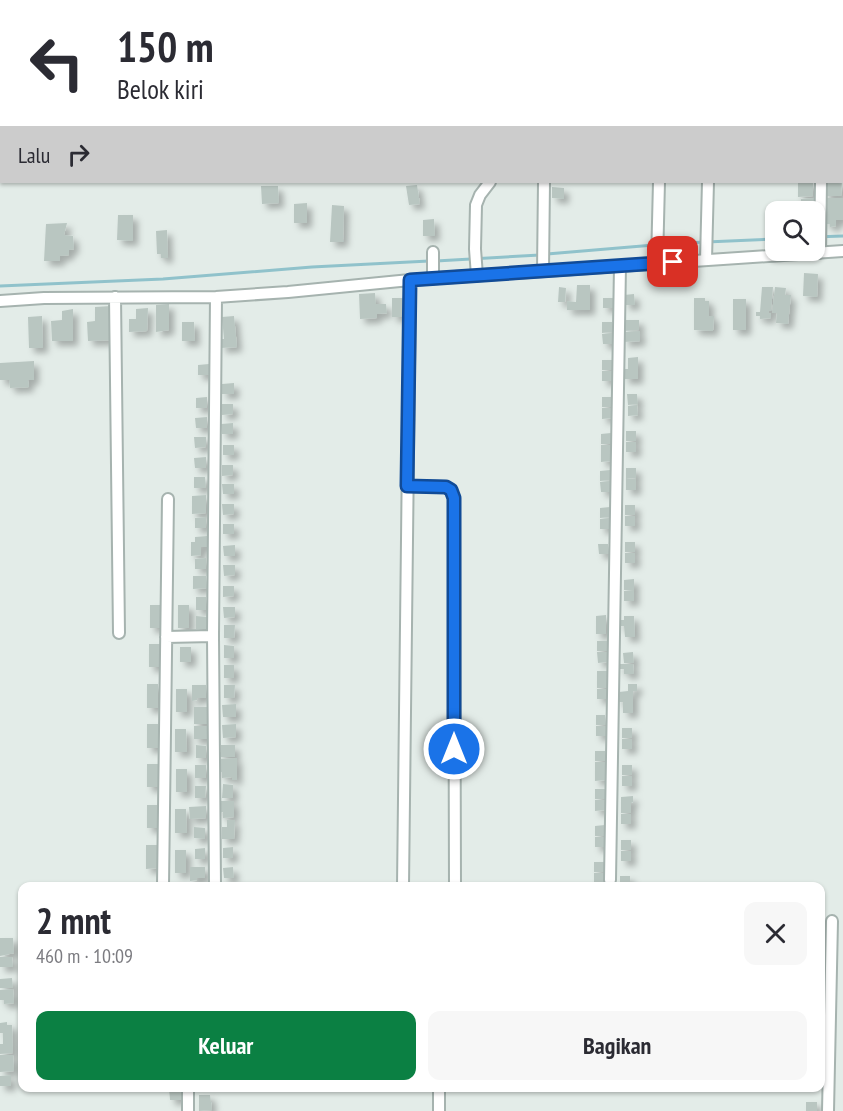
<!DOCTYPE html>
<html lang="id">
<meta charset="utf-8">
<style>
:root{--surface:#fff;--page:#f7f7f7;--text:#2b2b33;--muted:#7c7c81;--accent:#0b8043}
body{margin:0;font-family:"PT Sans Narrow",sans-serif;background:var(--page);color:var(--text);height:100vh;display:flex;flex-direction:column;font-size:22px;white-space:nowrap}
*{box-sizing:border-box;margin:0}
p{font-size:20px;color:var(--muted)}
.icon{flex:none;width:33px;height:33px;fill:none;stroke:currentColor;stroke-width:2;stroke-linecap:round;stroke-linejoin:round}
.map{position:relative;flex:1;overflow:hidden}
.side{position:absolute;left:18px;top:882px;width:807px;height:210px;display:flex;flex-direction:column;background:var(--surface);border-radius:12px;box-shadow:0 2px 4px #0004}
.side>*{flex:none}
.banner{position:absolute;left:0px;top:0px;width:843px;height:183px;box-shadow:0 2px 4px #0004;background:#fff;color:var(--text);overflow:hidden}
.fabs{position:absolute;left:765px;top:201px;display:grid;gap:12px}
.fabs a{display:grid;place-items:center;width:60px;height:60px;border-radius:12px;background:var(--surface);box-shadow:0 2px 4px #0004;font-size:30px}
.pin{position:absolute;display:grid;place-items:center;width:51px;height:51px;color:#fff;margin:-26px;border-radius:12px;box-shadow:0 3px 9px #0006}
.me{position:absolute;width:66px;margin:-33px;rotate:0deg;stroke-linejoin:round;filter:drop-shadow(0 0 4px #0008)}
.turn{display:flex;align-items:center;gap:21px;height:126px;padding:0 18px;font-size:27px}
.turn .icon{width:78px;height:78px;stroke-width:2.5}
.turn b{display:block;font-size:42px;line-height:51px}
.then{display:flex;align-items:center;height:57px;padding:0 18px;background:#0003;gap:12px;font-size:22px}
.round{display:grid;place-items:center;flex:none;width:63px;height:63px;border-radius:12px;background:var(--page)}
.summary{display:flex;align-items:center;justify-content:space-between;height:102px;padding:0 18px}
h1{font-size:36px;font-weight:700;line-height:45px}
.primary-button{display:flex;gap:12px;margin-top:auto;padding:12px 18px}
.primary-button a{flex:1;height:69px;border-radius:12px;background:var(--accent);color:#fff;font-size:24px;font-weight:700;line-height:69px;text-align:center}
.primary-button a+a{background:var(--page);color:var(--text)}
.map>svg:first-child{display:block}
.lines{fill:none;stroke-linecap:round;stroke-linejoin:round}
.stream{stroke:#90c2cb;stroke-width:3}
.building{fill:#b9c6c1;filter:url(#shadow)}
.minor-casing{stroke:#a6b3af;stroke-width:14}
.minor{stroke:#fff;stroke-width:10}
.route-casing{stroke:#114b97;stroke-width:15}
.route{stroke:#1a73e8;stroke-width:10}
</style>
<div class="map">
<svg width="843" height="1111" viewBox="0 0 843 1111">
<defs>
<filter id="shadow"><feDropShadow dx="5" dy="5" stdDeviation="3" flood-color="#0004"/></filter>
</defs>
<rect width="100%" height="100%" fill="#e3ece8"/>
<g class="lines">
<path class="stream" d="M 814,237 L 843,236
M 660,244 L 776,239
M 547,254 L 654,245
M 436,261 L 540,255
M 0,286 L 163,279 L 312,267 L 429,261"/>
</g>
<path class="building" d="M 798,182 L 813,182 L 813,196 L 798,197 Z
M 825,182 L 842,182 L 841,196 L 824,196 Z
M 417,185 L 420,204 L 409,205 L 406,186 Z
M 261,186 L 278,186 L 279,203 L 262,204 Z
M 552,187 L 564,188 L 564,199 L 552,198 Z
M 815,198 L 815,212 L 801,212 L 801,199 Z
M 825,198 L 843,198 L 843,220 L 836,220 L 836,226 L 830,227 L 830,224 L 825,224 Z
M 307,203 L 307,223 L 294,223 L 294,204 Z
M 332,205 L 344,206 L 343,242 L 330,242 Z
M 118,215 L 133,215 L 133,241 L 117,240 Z
M 434,219 L 435,236 L 423,236 L 423,220 Z
M 67,223 L 64,235 L 73,236 L 74,249 L 69,250 L 69,255 L 60,256 L 60,261 L 44,261 L 46,224 Z
M 167,230 L 168,258 L 161,258 L 161,254 L 157,254 L 156,231 Z
M 804,273 L 818,274 L 817,297 L 803,296 Z
M 577,285 L 590,285 L 590,310 L 567,310 L 567,301 L 576,302 Z
M 559,287 L 566,288 L 565,302 L 558,302 Z
M 762,287 L 773,287 L 771,311 L 769,311 L 769,313 L 771,313 L 771,318 L 760,319 L 760,316 L 756,316 L 756,312 L 760,312 Z
M 775,287 L 786,288 L 785,295 L 791,295 L 788,324 L 776,323 L 777,313 L 772,313 Z
M 375,293 L 376,304 L 386,304 L 387,313 L 377,314 L 377,318 L 360,319 L 359,294 Z
M 634,294 L 635,305 L 625,305 L 624,295 Z
M 392,298 L 406,298 L 405,317 L 392,317 Z
M 603,298 L 613,298 L 613,308 L 603,308 Z
M 694,298 L 705,298 L 705,301 L 709,301 L 709,316 L 714,316 L 713,331 L 694,330 Z
M 733,299 L 746,299 L 746,330 L 733,330 Z
M 169,304 L 169,330 L 156,332 L 156,305 Z
M 111,306 L 112,340 L 88,341 L 87,322 L 95,321 L 95,307 Z
M 148,308 L 147,331 L 129,332 L 129,319 L 136,319 L 136,309 Z
M 73,309 L 73,341 L 52,341 L 51,321 L 62,320 L 62,311 Z
M 42,316 L 43,348 L 29,348 L 28,317 Z
M 234,316 L 237,347 L 221,348 L 221,339 L 224,339 L 222,317 Z
M 624,320 L 639,320 L 639,330 L 624,331 Z
M 182,322 L 194,322 L 195,341 L 182,341 Z
M 602,322 L 612,322 L 612,332 L 602,333 Z
M 640,331 L 640,341 L 624,342 L 624,332 Z
M 612,333 L 613,344 L 603,344 L 602,334 Z
M 638,357 L 638,379 L 624,379 L 624,369 L 628,369 L 628,358 Z
M 602,360 L 612,360 L 612,370 L 602,370 Z
M 34,361 L 34,380 L 28,380 L 29,387 L 10,388 L 9,380 L 0,380 L 0,363 Z
M 209,364 L 209,375 L 198,375 L 198,365 Z
M 602,371 L 612,371 L 612,381 L 602,381 Z
M 234,383 L 234,394 L 222,394 L 222,384 Z
M 627,394 L 637,394 L 638,404 L 628,405 Z
M 207,397 L 207,408 L 196,408 L 196,398 Z
M 602,397 L 612,397 L 612,407 L 602,407 Z
M 222,404 L 233,404 L 233,414 L 222,415 Z
M 637,405 L 638,415 L 628,416 L 628,406 Z
M 602,408 L 612,408 L 612,418 L 602,419 Z
M 207,417 L 207,428 L 196,428 L 195,418 Z
M 233,423 L 233,434 L 222,434 L 221,424 Z
M 626,431 L 636,431 L 636,441 L 626,441 Z
M 611,433 L 611,444 L 601,444 L 601,434 Z
M 194,437 L 206,437 L 206,447 L 195,448 Z
M 626,442 L 636,442 L 636,452 L 626,452 Z
M 223,445 L 234,445 L 234,455 L 223,455 Z
M 601,445 L 611,445 L 611,461 L 601,462 Z
M 206,457 L 206,468 L 195,468 L 194,458 Z
M 222,465 L 233,465 L 233,475 L 222,476 Z
M 626,468 L 636,468 L 636,478 L 626,479 Z
M 610,470 L 610,480 L 600,481 L 600,471 Z
M 194,477 L 205,477 L 206,488 L 194,488 Z
M 626,479 L 636,479 L 636,490 L 626,490 Z
M 610,481 L 611,492 L 601,492 L 600,482 Z
M 222,484 L 234,484 L 234,494 L 223,494 Z
M 206,495 L 206,513 L 192,514 L 192,496 Z
M 222,504 L 234,504 L 234,514 L 223,515 Z
M 625,505 L 635,505 L 635,515 L 625,515 Z
M 610,507 L 610,517 L 600,518 L 600,508 Z
M 625,516 L 635,516 L 635,526 L 625,526 Z
M 206,517 L 206,528 L 195,528 L 195,518 Z
M 610,518 L 610,529 L 600,529 L 600,519 Z
M 223,524 L 234,524 L 234,534 L 223,534 Z
M 207,536 L 207,547 L 201,547 L 201,555 L 191,556 L 191,542 L 195,542 L 195,537 Z
M 625,542 L 635,542 L 635,552 L 625,552 Z
M 598,544 L 608,544 L 609,554 L 599,554 Z
M 235,545 L 235,556 L 224,556 L 223,546 Z
M 625,553 L 635,553 L 635,563 L 625,563 Z
M 206,558 L 206,569 L 195,569 L 195,559 Z
M 223,565 L 235,565 L 235,575 L 224,576 Z
M 193,576 L 206,576 L 207,588 L 193,589 Z
M 634,579 L 634,590 L 624,590 L 624,580 Z
M 223,586 L 234,586 L 234,596 L 223,597 Z
M 634,590 L 634,601 L 624,601 L 624,591 Z
M 196,597 L 206,597 L 206,610 L 196,610 Z
M 150,605 L 161,605 L 161,628 L 150,628 Z
M 178,605 L 189,605 L 189,628 L 178,628 Z
M 223,607 L 235,607 L 235,617 L 224,618 Z
M 606,615 L 606,634 L 596,634 L 596,616 Z
M 196,616 L 207,617 L 206,629 L 196,629 Z
M 624,616 L 634,616 L 635,637 L 625,637 L 624,626 L 620,626 L 619,620 L 624,620 Z
M 224,625 L 235,625 L 234,638 L 224,638 Z
M 597,641 L 607,641 L 607,651 L 597,651 Z
M 149,644 L 160,644 L 160,667 L 149,667 Z
M 224,645 L 234,646 L 234,658 L 224,658 Z
M 180,647 L 191,647 L 191,662 L 180,662 Z
M 597,652 L 607,652 L 607,662 L 598,663 Z
M 633,652 L 634,663 L 624,663 L 623,653 Z
M 619,664 L 633,664 L 634,674 L 624,674 L 624,669 L 619,669 Z
M 224,665 L 234,665 L 234,678 L 224,678 Z
M 597,671 L 607,671 L 607,688 L 597,688 Z
M 147,684 L 158,684 L 158,708 L 147,708 Z
M 628,684 L 637,684 L 637,691 L 633,691 L 633,713 L 623,713 L 623,702 L 618,702 L 619,692 L 628,691 Z
M 192,685 L 206,685 L 206,698 L 197,698 L 197,700 L 192,701 Z
M 224,685 L 235,685 L 234,698 L 224,698 Z
M 176,689 L 187,689 L 187,712 L 176,712 Z
M 597,689 L 607,689 L 607,699 L 597,699 Z
M 236,704 L 236,717 L 223,717 L 222,705 Z
M 194,707 L 208,707 L 208,724 L 194,724 Z
M 596,715 L 605,715 L 606,725 L 596,725 Z
M 147,724 L 158,724 L 159,748 L 147,748 Z
M 236,724 L 236,737 L 223,738 L 222,725 Z
M 194,726 L 208,726 L 208,739 L 194,739 Z
M 596,726 L 606,726 L 606,736 L 596,736 Z
M 622,728 L 632,728 L 632,738 L 622,738 Z
M 175,729 L 186,729 L 187,752 L 175,752 Z
M 622,739 L 632,739 L 632,749 L 622,749 Z
M 196,745 L 206,746 L 206,758 L 196,758 Z
M 221,745 L 235,745 L 235,757 L 218,757 L 218,752 L 221,752 Z
M 595,751 L 605,751 L 605,761 L 595,761 Z
M 237,758 L 237,780 L 232,780 L 232,777 L 222,778 L 222,772 L 218,772 L 218,759 Z
M 595,762 L 605,762 L 605,780 L 595,781 Z
M 147,764 L 158,764 L 158,787 L 147,787 Z
M 195,765 L 206,765 L 206,778 L 195,778 Z
M 622,765 L 632,765 L 632,775 L 622,775 Z
M 176,769 L 187,769 L 187,792 L 176,792 Z
M 622,776 L 632,776 L 632,786 L 622,786 Z
M 223,784 L 233,785 L 233,798 L 222,798 Z
M 195,786 L 206,786 L 205,798 L 195,798 Z
M 595,789 L 605,789 L 605,799 L 595,799 Z
M 633,796 L 633,802 L 631,803 L 631,813 L 621,813 L 621,797 Z
M 595,800 L 605,800 L 605,810 L 595,811 Z
M 218,801 L 234,801 L 234,817 L 223,818 L 223,812 L 219,813 Z
M 147,805 L 158,805 L 158,828 L 147,828 Z
M 206,806 L 206,818 L 190,819 L 189,807 Z
M 175,809 L 186,809 L 187,833 L 175,833 Z
M 621,814 L 631,814 L 631,824 L 621,824 Z
M 227,820 L 235,820 L 234,839 L 222,839 L 222,827 L 227,827 Z
M 605,825 L 605,836 L 595,836 L 595,826 Z
M 194,827 L 205,828 L 205,839 L 194,838 Z
M 595,837 L 605,837 L 605,847 L 595,847 Z
M 621,840 L 631,840 L 631,850 L 621,850 Z
M 146,845 L 158,845 L 158,868 L 146,869 Z
M 233,847 L 233,858 L 223,858 L 223,848 Z
M 205,848 L 205,859 L 195,859 L 195,849 Z
M 175,850 L 186,850 L 186,873 L 175,873 Z
M 621,851 L 631,851 L 631,861 L 621,861 Z
M 594,862 L 604,862 L 604,872 L 594,872 Z
M 190,867 L 205,867 L 205,878 L 197,878 L 197,880 L 190,881 Z
M 233,867 L 234,878 L 224,878 L 223,868 Z
M 594,873 L 604,873 L 604,883 L 594,883 Z
M 620,876 L 630,876 L 630,886 L 620,886 Z
M 0,938 L 13,938 L 14,953 L 0,956 Z
M 0,957 L 12,957 L 13,967 L 0,967 Z
M 12,978 L 13,988 L 0,988 L 0,979 Z
M 13,989 L 14,1003 L 4,1004 L 4,1000 L 0,1000 L 0,990 Z
M 7,1022 L 7,1025 L 12,1025 L 13,1053 L 0,1054 L 0,1044 L 3,1044 L 3,1033 L 0,1033 L 0,1023 Z
M 0,1055 L 13,1055 L 14,1071 L 0,1072 Z
M 11,1075 L 11,1086 L 0,1086 L 0,1076 Z
M 169,1088 L 182,1088 L 181,1100 L 170,1100 Z
M 199,1095 L 210,1095 L 212,1110 L 199,1111 Z
M 806,1102 L 817,1102 L 817,1111 L 806,1111 Z"/>
<g class="lines">
<g class="minor-casing">
<path id="minor" d="M 499,2 L 499,0
M 547,2 L 547,0
M 665,2 L 665,0
M 713,2 L 713,0
M 827,2 L 827,0
M 820,253 L 821,182
M 706,260 L 708,182
M 657,263 L 659,182
M 543,271 L 544,182
M 477,276 L 475,249 L 476,205 L 480,195 L 490,182
M 433,279 L 433,252
M 115,297 L 119,633
M 0,301 L 44,298 L 216,297 L 288,292 L 410,280 L 843,251
M 407,486 L 446,487 L 451,491 L 454,498 L 455,886
M 166,637 L 213,636
M 610,880 L 620,266
M 163,886 L 168,499
M 215,886 L 213,636 L 216,297
M 403,886 L 410,280
M 188,1111 L 188,1088
M 439,1111 L 439,1088
M 828,1111 L 832,921"/>
</g>
<use href="#minor" class="minor"/>
</g>
<g class="lines">
<g class="route-casing">
<path id="route" d="M 454,749 L 454,498 L 451,490 L 446,487 L 407,486 L 410,280 L 673,262"/>
</g>
<use href="#route" class="route"/>
</g>
</svg>
<div class="fabs">
<a><svg class="icon" aria-label="search" viewBox="0 0 24 24"><circle cx="10" cy="10" r="6"/><path d="M15 15l6 6"/></svg></a>
</div>
<div class="pin" style="left:673px;top:262px;background:#d93025"><svg class="icon" aria-label="arrive" viewBox="0 0 24 24"><path d="M6 21V4h12l-3 4 3 4H6"/></svg></div>
<svg class="me" style="left:454px;top:749px" viewBox="-20 -20 40 40"><circle r="17" fill="#1a73e8" stroke="#fff" stroke-width="3"/><path d="M0-11L8 9 0 5-8 9z" fill="#fff"/></svg>
<div class="banner">
<div class="turn"><svg class="icon" aria-label="left" viewBox="0 0 24 24"><path d="M17 20v-9H6M10 6l-5 5 5 5"/></svg><div><b>150 m</b>Belok kiri</div></div>
<div class="then">Lalu<svg class="icon" aria-label="right" viewBox="0 0 24 24"><path d="M7 20v-9h11M14 6l5 5-5 5"/></svg></div>
</div>
<section class="side">
<div class="summary"><div><h1>2 mnt</h1><p>460 m · 10:09</p></div><a class="round"><svg class="icon" aria-label="close" viewBox="0 0 24 24"><path d="M6 6l12 12M18 6L6 18"/></svg></a></div>
<div class="primary-button"><a>Keluar</a><a>Bagikan</a></div>
</section>
</div>
